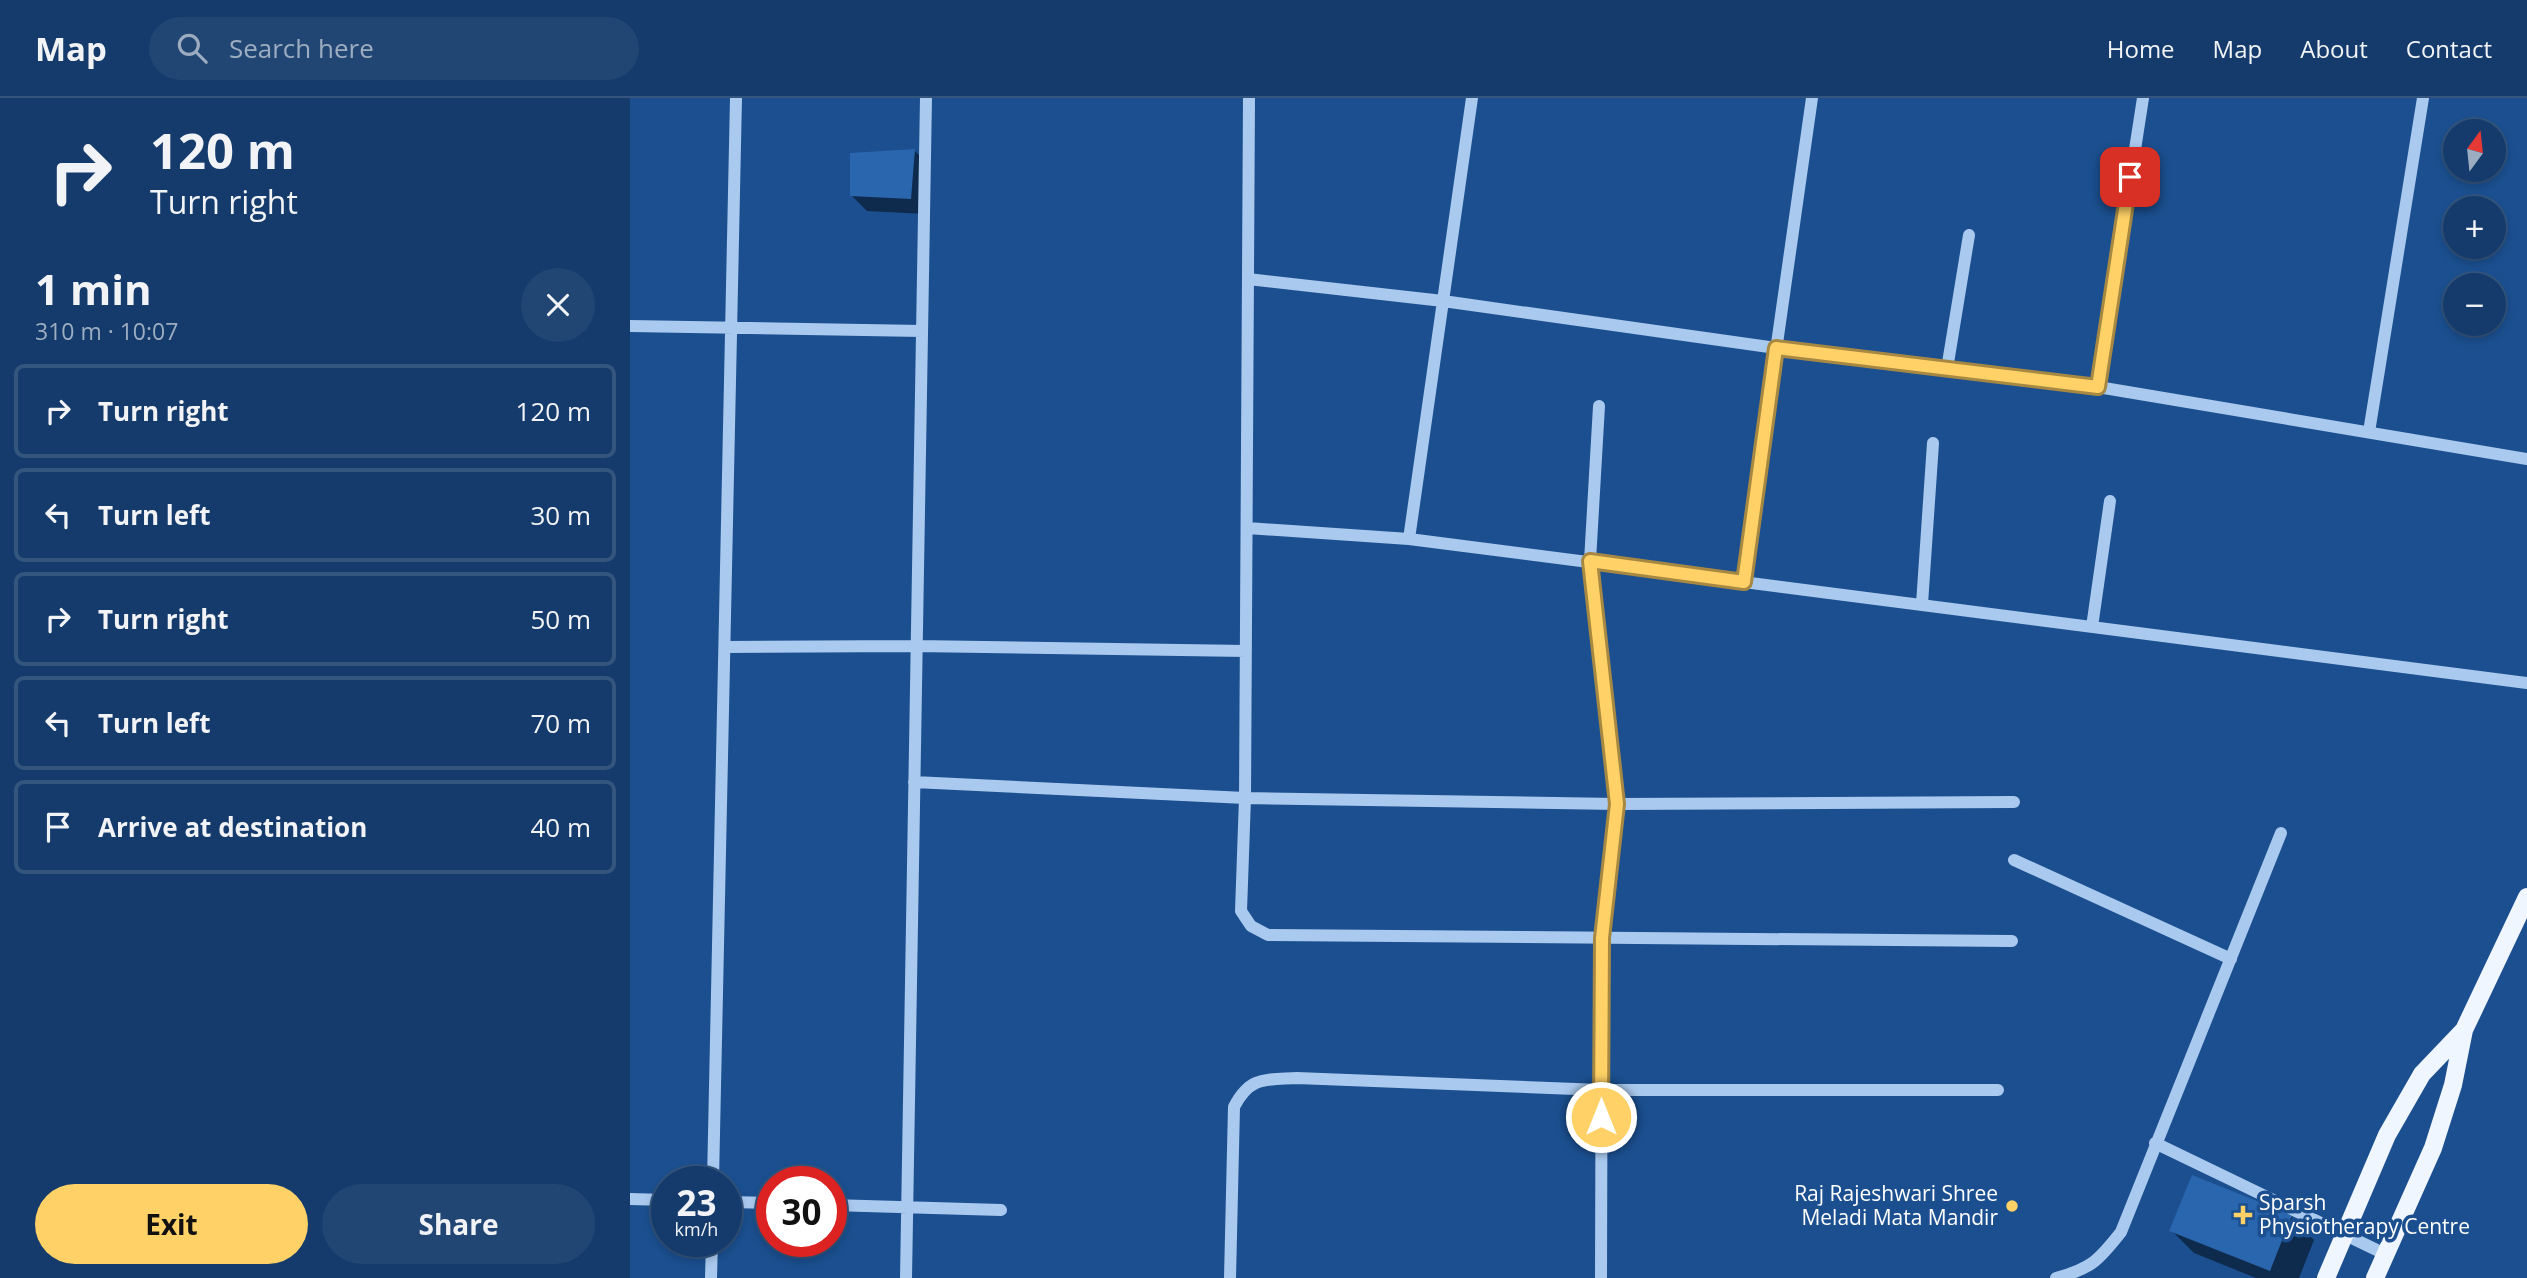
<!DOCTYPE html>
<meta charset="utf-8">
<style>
:root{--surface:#143b6b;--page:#214673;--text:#f1f3f6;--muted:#9dadc1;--line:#33557e;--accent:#ffd166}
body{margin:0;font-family:"Open Sans",sans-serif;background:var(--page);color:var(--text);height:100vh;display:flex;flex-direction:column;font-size:26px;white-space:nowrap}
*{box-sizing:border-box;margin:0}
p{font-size:23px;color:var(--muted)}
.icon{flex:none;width:38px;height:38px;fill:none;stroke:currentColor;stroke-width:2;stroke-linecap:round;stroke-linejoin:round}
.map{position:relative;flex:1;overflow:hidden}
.drawer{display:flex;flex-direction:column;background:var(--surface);width:630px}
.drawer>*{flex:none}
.hud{background:#143b6b;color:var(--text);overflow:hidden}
.needle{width:46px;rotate:15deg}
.buttons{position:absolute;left:1813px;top:21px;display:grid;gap:14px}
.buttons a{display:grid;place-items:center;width:63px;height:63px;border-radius:50%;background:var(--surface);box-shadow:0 4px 10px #0003,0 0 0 2px var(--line);font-size:35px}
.speed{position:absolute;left:21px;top:1068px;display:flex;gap:14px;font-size:35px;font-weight:700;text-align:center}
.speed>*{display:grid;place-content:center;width:91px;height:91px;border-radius:50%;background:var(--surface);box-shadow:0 4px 10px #0003,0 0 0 2px var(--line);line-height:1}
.speed small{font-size:18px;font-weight:400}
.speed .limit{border:10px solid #d22;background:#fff;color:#111}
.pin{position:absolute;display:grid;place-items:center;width:60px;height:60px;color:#fff;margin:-30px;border-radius:14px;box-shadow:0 4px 10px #0006}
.me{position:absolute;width:77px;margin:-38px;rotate:0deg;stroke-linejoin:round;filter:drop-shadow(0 0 5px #0008)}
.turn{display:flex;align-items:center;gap:24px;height:147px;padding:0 35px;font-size:32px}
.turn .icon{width:91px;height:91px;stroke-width:2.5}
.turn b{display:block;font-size:49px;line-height:60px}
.round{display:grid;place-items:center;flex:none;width:74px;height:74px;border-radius:37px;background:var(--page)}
.summary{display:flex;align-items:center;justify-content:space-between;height:119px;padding:0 35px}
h1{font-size:42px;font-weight:700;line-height:52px}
.action{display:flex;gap:14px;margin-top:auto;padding:14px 35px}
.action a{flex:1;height:80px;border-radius:42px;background:var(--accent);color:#111;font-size:28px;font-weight:700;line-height:80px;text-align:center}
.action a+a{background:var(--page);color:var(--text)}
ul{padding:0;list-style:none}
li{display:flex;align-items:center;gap:21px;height:94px;margin:0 14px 10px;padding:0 21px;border:4px solid var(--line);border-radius:10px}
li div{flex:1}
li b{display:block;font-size:26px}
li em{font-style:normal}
header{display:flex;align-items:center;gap:42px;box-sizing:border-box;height:98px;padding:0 35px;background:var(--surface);border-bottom:2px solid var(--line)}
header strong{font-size:33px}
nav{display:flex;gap:38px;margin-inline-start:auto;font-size:24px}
.search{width:490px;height:63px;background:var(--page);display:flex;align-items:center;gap:18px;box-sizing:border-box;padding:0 24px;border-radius:38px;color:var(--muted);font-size:26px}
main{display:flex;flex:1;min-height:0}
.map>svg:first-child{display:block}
.shadow{fill:#0007}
.building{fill:#2a66ad}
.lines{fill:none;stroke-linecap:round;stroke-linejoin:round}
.minor{stroke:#a9c9ee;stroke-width:12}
.major{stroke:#f0f6ff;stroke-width:18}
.route-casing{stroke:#a68842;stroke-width:18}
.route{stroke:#ffd166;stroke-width:12}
.poi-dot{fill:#ffd166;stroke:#1b4f8f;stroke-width:2.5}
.labels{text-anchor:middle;stroke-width:7;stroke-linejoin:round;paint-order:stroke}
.poi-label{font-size:21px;fill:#fff;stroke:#1b4f8f;text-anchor:end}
</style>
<header>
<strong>Map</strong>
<div class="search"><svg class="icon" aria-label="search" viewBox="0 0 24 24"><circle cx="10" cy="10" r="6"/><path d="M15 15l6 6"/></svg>Search here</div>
<nav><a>Home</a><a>Map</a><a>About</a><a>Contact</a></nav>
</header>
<main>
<section class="drawer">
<div class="hud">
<div class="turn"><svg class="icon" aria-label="right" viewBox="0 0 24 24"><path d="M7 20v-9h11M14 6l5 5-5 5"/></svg><div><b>120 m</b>Turn right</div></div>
</div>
<div class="summary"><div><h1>1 min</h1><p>310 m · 10:07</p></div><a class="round"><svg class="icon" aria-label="close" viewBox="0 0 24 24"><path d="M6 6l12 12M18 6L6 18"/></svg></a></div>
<ul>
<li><svg class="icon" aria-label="right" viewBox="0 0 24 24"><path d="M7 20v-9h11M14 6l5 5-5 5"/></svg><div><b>Turn right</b></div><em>120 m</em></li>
<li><svg class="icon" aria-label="left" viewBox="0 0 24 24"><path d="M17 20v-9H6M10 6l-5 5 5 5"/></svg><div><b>Turn left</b></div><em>30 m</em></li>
<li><svg class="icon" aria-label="right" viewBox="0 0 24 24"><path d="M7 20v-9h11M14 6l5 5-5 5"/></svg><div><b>Turn right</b></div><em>50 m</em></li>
<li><svg class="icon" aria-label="left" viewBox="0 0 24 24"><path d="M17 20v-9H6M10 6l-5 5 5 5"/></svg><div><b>Turn left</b></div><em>70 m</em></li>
<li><svg class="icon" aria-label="arrive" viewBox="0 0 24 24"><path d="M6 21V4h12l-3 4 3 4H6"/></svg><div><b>Arrive at destination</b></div><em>40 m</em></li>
</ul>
<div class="action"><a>Exit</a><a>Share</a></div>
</section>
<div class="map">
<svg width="1897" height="1180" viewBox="0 0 1897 1180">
<rect width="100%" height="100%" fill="#1b4f8f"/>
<path class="shadow" d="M 285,53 L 300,68 L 295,116 L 237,113 L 222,98 Z
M 1563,1079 L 1661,1119 L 1684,1142 L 1669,1180 L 1626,1180 L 1564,1155 L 1541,1132 Z"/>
<path class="building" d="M 285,51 L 281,101 L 220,98 L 220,55 Z
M 1562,1077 L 1662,1117 L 1640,1173 L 1539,1133 Z"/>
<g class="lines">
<path class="minor" d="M 619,0 L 615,700 L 611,813 L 621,828 L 638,837 L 1382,843
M 618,181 L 813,203 L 1146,250 L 1468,289 L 1897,361
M 0,228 L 292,233
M 1317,271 L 1339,137
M 1468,289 L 1513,0
M 969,308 L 960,463 L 987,706 L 972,840 L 971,1180
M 1739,334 L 1793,0
M 617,430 L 779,441 L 1897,585
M 779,441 L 842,0
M 1113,484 L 1182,0
M 1292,506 L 1303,345
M 1462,529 L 1480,403
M 95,549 L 286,548 L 616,553
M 284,684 L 615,700 L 987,706 L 1384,704
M 1384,762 L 1601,861
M 1525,1045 L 1755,1156
M 83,1083 L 106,0
M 0,1101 L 37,1102
M 96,1104 L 142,1105
M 201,1107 L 371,1112
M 81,1180 L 82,1143
M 276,1180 L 296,0
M 600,1180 L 604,1009 C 620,978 635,982 667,980 L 971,992 L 1368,992
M 1426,1180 C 1461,1171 1469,1162 1491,1134 L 1651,735"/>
<path class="major" d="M 1696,1180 L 1757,1037 L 1792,976 L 1834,932
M 1745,1180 L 1803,1050 L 1823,987 L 1834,932 L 1897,799"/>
</g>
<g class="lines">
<g class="route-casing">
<path id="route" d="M 971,1019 L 972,840 L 987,706 L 960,463 L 1114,484 L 1146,250 L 1468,289 L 1500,79"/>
</g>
<use href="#route" class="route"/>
</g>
<g class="poi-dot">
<circle cx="1382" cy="1108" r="7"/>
<path d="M1609.5 1106.5h7v7h7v7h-7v7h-7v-7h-7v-7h7z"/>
</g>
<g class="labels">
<g class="poi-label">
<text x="1368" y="1103">Raj Rajeshwari Shree<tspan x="1368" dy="24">Meladi Mata Mandir</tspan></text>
<text x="1629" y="1112" text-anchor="start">Sparsh<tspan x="1629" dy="24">Physiotherapy Centre</tspan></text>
</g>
</g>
</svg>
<div class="buttons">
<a><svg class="needle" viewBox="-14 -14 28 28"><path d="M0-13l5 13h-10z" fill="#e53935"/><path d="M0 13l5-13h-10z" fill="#9dadc1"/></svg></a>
<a>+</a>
<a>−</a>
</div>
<div class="speed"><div>23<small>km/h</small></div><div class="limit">30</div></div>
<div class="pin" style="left:1500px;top:79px;background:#d93025"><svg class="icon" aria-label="arrive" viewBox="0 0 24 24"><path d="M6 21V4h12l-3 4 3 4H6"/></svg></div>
<svg class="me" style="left:971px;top:1019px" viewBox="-20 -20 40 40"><circle r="17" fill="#ffd166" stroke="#fff" stroke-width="3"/><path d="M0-11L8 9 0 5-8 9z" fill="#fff"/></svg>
</div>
</main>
